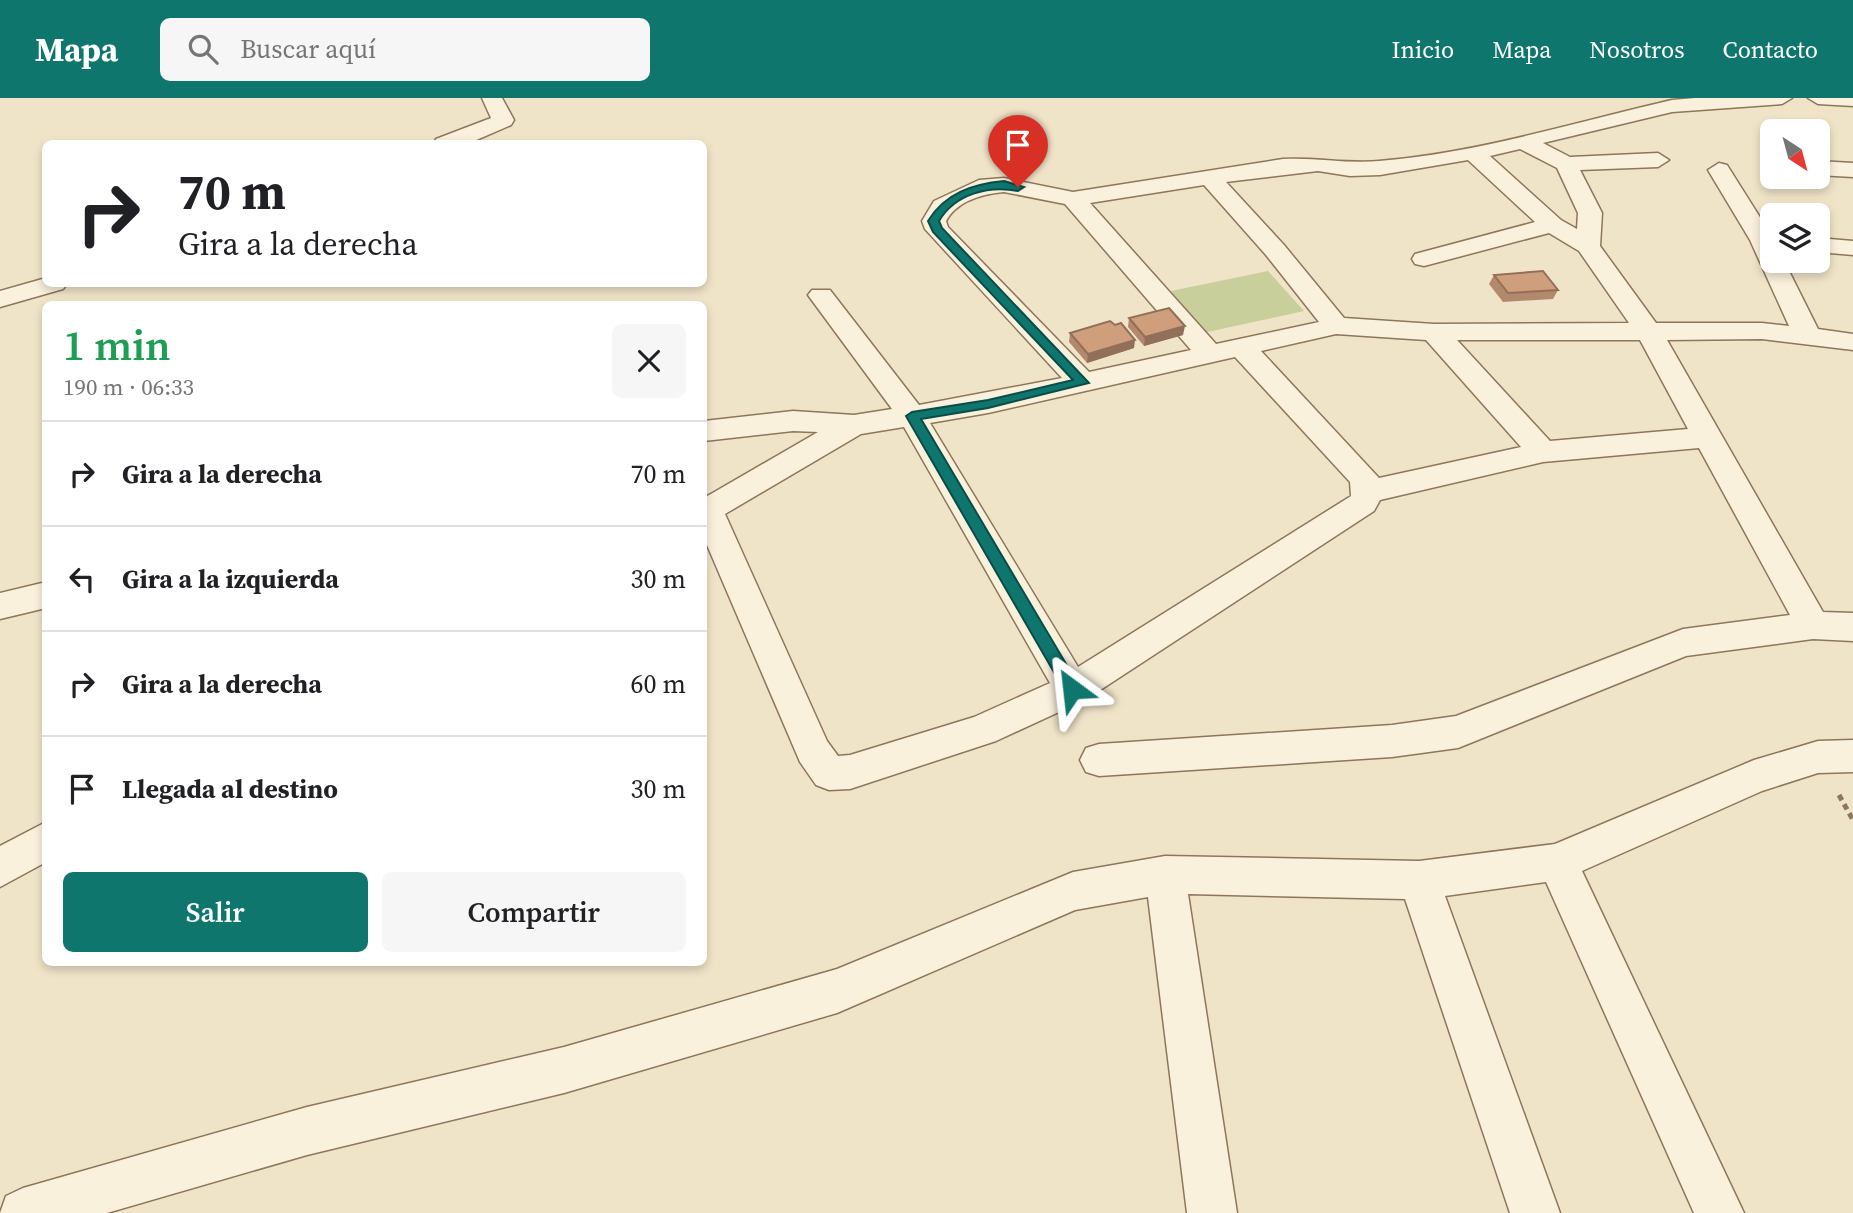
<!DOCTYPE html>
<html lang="es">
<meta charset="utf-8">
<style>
:root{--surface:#fff;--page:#f6f6f6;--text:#202124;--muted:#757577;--line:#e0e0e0;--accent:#0f766e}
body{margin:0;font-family:"Source Serif 4",serif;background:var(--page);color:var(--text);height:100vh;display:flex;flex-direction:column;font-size:26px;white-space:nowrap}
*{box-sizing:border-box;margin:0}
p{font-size:23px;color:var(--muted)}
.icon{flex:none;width:38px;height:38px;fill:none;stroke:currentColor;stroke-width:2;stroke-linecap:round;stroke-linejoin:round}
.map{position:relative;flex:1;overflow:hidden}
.sheet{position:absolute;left:42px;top:203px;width:665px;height:665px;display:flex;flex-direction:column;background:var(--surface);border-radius:10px;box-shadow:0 4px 10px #0003}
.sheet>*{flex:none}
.hud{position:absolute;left:42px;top:42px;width:665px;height:147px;border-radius:10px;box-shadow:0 4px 10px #0003;background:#fff;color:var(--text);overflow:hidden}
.needle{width:46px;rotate:144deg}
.controls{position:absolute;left:1760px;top:21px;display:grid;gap:14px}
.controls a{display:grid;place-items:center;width:70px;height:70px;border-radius:10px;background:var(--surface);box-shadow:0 4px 10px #0003;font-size:35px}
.pin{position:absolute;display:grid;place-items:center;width:60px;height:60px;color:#fff;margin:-72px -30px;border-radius:50% 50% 50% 0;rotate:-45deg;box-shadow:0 0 7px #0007}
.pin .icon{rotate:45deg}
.me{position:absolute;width:77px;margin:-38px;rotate:330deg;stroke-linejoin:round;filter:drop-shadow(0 0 5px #0008)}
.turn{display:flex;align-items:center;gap:24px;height:147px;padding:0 21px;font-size:32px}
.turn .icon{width:91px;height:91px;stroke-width:2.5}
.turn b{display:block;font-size:49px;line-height:60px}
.round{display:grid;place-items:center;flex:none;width:74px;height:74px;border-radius:10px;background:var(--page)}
.head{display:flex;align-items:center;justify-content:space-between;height:119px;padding:0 21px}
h1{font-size:42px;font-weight:600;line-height:52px;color:#1e9e55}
.action{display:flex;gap:14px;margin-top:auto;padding:14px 21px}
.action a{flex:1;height:80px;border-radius:10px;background:var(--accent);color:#fff;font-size:28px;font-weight:600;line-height:80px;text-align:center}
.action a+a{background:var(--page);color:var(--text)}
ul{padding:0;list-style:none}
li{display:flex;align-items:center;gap:21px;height:105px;padding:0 21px;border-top:2px solid var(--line)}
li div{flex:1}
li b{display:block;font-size:26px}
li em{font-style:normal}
header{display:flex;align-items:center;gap:42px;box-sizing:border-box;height:98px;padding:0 35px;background:var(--accent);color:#fff}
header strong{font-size:33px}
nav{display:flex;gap:38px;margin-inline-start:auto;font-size:24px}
.search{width:490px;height:63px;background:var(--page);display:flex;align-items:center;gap:18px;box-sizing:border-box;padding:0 24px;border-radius:10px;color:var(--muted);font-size:26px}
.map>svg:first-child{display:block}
.green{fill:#c9cf9b}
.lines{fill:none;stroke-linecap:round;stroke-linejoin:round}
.street-casing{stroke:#8d765c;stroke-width:3}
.path{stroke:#8d765c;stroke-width:5;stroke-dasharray:6 4.5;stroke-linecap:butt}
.street{fill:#faf1dc;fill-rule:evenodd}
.wall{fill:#b2896c}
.shaded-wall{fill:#916f58}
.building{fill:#cf9f7d;stroke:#916f58;stroke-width:2}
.route{fill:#0f766e;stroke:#0a4d48;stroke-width:2}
</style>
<header>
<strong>Mapa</strong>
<div class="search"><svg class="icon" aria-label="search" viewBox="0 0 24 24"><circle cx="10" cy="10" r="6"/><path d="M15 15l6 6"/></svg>Buscar aquí</div>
<nav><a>Inicio</a><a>Mapa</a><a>Nosotros</a><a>Contacto</a></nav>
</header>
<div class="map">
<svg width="1853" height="1115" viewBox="0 0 1853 1115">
<rect width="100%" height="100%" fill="#f0e4c8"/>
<path class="green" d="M 1268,173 L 1304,213 L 1203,235 L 1171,193 Z"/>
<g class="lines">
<g class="street-casing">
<path id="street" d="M 482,0 L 502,0 L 514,22 L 511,27 L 467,46 L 433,46 L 436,41 L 491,20 Z
M 1695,0 L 1792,0 L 1782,6 L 1672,14 L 1543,45 L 1570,59 L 1658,55 L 1669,62 L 1658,69 L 1580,72 L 1602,115 L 1600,148 L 1656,225 L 1762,225 L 1789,228 L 1750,142 L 1708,72 L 1719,65 L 1727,67 L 1773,140 L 1773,163 L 1784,163 L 1818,231 L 1853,236 L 1853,252 L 1762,241 L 1667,242 L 1823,514 L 1853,515 L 1853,543 L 1813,541 L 1686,558 L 1458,650 L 1392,659 L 1099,678 L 1086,674 L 1080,662 L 1086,650 L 1099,646 L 1392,627 L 1456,618 L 1683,531 L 1790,517 L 1699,350 L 1543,364 L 1380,402 L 1374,413 L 1085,602 L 996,643 L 850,691 L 829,692 L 816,687 L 800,664 L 704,440 L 704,400 L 818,334 L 793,333 L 704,343 L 704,323 L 793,313 L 854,317 L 892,311 L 808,197 L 812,192 L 830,192 L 919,307 L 1062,280 L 925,131 L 922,123 L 934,103 L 979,82 L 1004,80 L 1073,94 L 1283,61 C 1315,59 1347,66 1379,63 C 1478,55 1576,24 1672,2 ZM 1520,51 L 1557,70 L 1578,115 L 1577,131 L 1561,122 L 1490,58 ZM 1468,62 L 1535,124 L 1415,156 L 1412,161 L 1415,166 L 1424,168 L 1549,135 L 1579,153 L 1629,225 L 1434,226 L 1344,220 L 1284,147 L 1226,84 L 1318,73 L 1350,78 L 1380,77 ZM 1204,87 L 1266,157 L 1319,224 L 1216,246 L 1090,105 ZM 1004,94 L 1065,106 L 1191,252 L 1089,274 L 948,129 L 946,123 C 957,103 982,96 1004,94 ZM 1336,236 L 1426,242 L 1521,349 L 1379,380 L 1261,253 ZM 1457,242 L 1640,242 L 1688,331 L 1550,343 ZM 1235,259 L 1350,384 L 1351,398 L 1078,569 L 930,325 L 988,315 ZM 904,329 L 1050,585 L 974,619 L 850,657 L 838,658 L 827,643 L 725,416 L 861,336 Z
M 1808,0 L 1853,0 L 1853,8 L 1818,6 Z
M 1818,63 L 1853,65 L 1853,79 L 1818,77 Z
M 1818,140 L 1853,143 L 1853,157 L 1818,154 Z
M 46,180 L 46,186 L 67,186 L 63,191 L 0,209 L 0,193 Z
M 46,484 L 46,510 L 0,521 L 0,495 Z
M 1853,642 L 1853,674 L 1818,675 L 1762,693 L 1582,773 L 1744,1115 L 1694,1115 L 1546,784 L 1445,798 L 1560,1115 L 1510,1115 L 1405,801 L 1188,796 L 1237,1115 L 1187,1115 L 1148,799 L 1075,812 L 837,915 L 564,995 L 307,1057 L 107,1115 L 0,1115 L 6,1098 L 23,1090 L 307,1009 L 564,949 L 837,871 L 1073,774 L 1165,758 L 1419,763 L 1555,746 L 1754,662 L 1818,643 Z
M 46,724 L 46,764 L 0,789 L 0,748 Z"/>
</g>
<path class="path" d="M 1839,697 L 1853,722"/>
<use href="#street" class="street"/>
</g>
<path class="wall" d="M 1494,177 L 1558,192 L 1553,201 L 1503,204 L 1489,186 Z
M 1129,220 L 1183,237 L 1144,248 L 1128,229 Z
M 1070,235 L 1134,250 L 1087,265 L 1069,244 Z"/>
<path class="shaded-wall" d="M 1185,228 L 1183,237 L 1144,248 L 1145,239 Z
M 1135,242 L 1134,250 L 1087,265 L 1088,256 Z"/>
<path class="building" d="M 1543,173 L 1558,192 L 1508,195 L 1494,177 Z
M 1169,210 L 1185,228 L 1145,239 L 1129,220 Z
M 1110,223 L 1115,227 L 1121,225 L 1135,242 L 1088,256 L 1070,235 Z"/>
<path class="route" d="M 1004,83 L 1024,89 L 1018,93 C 989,87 955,96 939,123 L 942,130 L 1089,285 L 988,310 L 921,321 L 1078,586 L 1078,595 L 1066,595 L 906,318 L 912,314 L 988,302 L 1073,282 L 933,134 L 928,123 C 945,95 973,86 1004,83 Z"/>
</svg>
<div class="controls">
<a><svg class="needle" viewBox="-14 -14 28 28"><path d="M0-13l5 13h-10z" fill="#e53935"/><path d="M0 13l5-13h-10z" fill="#757577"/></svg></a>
<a><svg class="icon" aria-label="layers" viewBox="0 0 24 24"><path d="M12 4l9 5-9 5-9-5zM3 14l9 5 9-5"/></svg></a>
</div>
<div class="pin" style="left:1018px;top:89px;background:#d93025"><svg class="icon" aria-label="arrive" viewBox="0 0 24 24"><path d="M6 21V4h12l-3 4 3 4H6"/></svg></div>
<svg class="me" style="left:1072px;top:591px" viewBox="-20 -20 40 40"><path d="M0-17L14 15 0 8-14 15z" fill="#0f766e" stroke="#fff" stroke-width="4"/></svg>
<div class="hud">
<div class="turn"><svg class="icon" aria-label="right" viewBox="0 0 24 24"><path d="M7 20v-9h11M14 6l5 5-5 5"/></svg><div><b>70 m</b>Gira a la derecha</div></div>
</div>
<section class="sheet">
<div class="head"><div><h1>1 min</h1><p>190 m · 06:33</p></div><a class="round"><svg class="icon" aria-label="close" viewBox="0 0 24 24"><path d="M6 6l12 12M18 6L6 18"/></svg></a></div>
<ul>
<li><svg class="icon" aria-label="right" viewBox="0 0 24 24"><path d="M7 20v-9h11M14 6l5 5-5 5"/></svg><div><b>Gira a la derecha</b></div><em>70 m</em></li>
<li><svg class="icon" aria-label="left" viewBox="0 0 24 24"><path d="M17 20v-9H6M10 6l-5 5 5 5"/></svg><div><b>Gira a la izquierda</b></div><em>30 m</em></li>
<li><svg class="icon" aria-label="right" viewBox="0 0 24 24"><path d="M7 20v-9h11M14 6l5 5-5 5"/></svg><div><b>Gira a la derecha</b></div><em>60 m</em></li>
<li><svg class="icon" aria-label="arrive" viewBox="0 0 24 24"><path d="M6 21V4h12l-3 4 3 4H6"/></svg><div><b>Llegada al destino</b></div><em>30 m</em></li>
</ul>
<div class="action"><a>Salir</a><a>Compartir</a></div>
</section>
</div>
